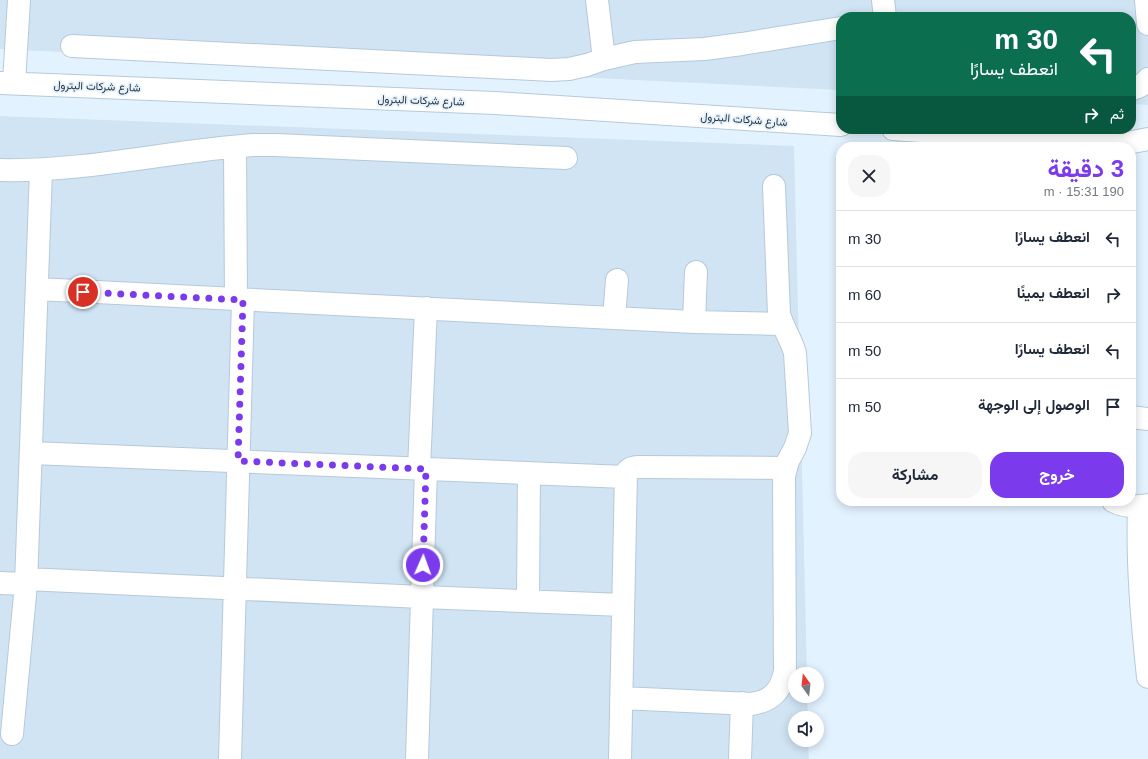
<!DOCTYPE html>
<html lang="ar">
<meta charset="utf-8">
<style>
:root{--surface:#fff;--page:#f6f6f7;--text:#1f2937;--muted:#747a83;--line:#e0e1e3;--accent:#7c3aed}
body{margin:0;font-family:Arial,Vazirmatn,sans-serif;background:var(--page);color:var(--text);direction:rtl;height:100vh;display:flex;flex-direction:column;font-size:15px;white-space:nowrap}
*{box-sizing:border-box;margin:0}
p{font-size:13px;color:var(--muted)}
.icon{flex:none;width:22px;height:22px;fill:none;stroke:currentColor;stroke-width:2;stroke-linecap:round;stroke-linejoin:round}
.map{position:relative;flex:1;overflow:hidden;direction:ltr}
.drawer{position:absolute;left:836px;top:142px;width:300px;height:364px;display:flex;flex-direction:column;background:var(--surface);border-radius:16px;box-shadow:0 2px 10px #0003;direction:rtl}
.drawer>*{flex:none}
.hud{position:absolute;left:836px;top:12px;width:300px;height:122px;border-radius:16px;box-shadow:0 2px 10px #0003;direction:rtl;background:#0b6e4f;color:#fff;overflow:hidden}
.needle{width:26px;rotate:345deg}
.buttons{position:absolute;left:788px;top:667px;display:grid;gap:8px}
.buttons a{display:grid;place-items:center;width:36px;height:36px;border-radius:50%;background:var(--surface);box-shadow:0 2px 10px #0003;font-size:20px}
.pin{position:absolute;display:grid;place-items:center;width:34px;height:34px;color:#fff;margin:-17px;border:2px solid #fff;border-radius:50%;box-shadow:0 1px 4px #0007}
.me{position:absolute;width:44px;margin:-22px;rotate:2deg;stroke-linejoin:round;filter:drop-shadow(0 0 3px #0008)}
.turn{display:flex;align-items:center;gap:14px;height:84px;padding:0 12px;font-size:18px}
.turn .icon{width:52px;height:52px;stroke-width:2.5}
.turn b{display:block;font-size:28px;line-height:34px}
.then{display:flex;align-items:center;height:38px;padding:0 12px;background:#0003;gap:8px;font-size:15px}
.round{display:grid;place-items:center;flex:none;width:42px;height:42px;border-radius:16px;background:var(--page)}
.head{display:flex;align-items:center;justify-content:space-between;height:68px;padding:0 12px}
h1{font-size:24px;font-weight:700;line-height:30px;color:var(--accent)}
.action{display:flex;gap:8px;margin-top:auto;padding:8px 12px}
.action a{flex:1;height:46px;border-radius:16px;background:var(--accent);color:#fff;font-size:16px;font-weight:700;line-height:46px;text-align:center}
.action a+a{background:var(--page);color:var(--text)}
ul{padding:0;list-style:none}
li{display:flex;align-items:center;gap:12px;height:56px;padding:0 12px;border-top:1px solid var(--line)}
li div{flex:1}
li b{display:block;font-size:15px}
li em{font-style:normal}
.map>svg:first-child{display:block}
.built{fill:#d0e4f4}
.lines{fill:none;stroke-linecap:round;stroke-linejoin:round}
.minor-casing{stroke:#b7c9d9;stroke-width:24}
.minor{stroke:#fff;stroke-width:22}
.route{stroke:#7c3aed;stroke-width:7;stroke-dasharray:0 12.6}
.labels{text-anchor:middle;stroke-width:3.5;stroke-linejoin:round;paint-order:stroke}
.street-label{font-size:11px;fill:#293036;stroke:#e3f2ff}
</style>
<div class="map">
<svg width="1148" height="759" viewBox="0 0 1148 759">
<rect width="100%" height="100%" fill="#e3f2ff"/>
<path class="built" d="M 0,0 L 1148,0 L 1148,105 L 1131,104 L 1131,17 L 841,17 L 841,90 L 0,49 Z
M 0,116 L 794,146 L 807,674 L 795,674 L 795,696 L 807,696 L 808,718 L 795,718 L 795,740 L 808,740 L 809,759 L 0,759 Z"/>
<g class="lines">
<g class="minor-casing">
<path id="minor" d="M 597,0 L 604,59
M 883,0 L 885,17
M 1146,0 L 1148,24
M 72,46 L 551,70 L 569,69 L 587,65 L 604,59 L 635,52 L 704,49 L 742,44 L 841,28
M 0,83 L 495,103 L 841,125
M 14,83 L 19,0
M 1131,89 C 1138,88 1144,84 1148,79
M 893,129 L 1117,145 L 1148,139
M 235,147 L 236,300
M 0,170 C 85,172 168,151 253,145 L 276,145 L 566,158
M 37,289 L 694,322 L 782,324
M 614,318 L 617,280
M 694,322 L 696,272
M 1131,417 L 1148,419
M 31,453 L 625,477
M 419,469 L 426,308
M 1113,501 C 1124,507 1136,507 1148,505
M 1139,507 C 1137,564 1142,620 1148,677
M 26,579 L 422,597 L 623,605
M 0,583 L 26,584
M 528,601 L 529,473
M 621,698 L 751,704 C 772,701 781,691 785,671 L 784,476 L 788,461 L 795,448 L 800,433 L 795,353 C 791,339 783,328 779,314 L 774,186
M 12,734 L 26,584 L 41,170
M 230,759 L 243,300
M 417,759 L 426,469
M 620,759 L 626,473 C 629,468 633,467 639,467 L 785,468
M 740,759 L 742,703"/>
</g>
<use href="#minor" class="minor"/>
</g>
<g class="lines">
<path class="route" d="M 83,292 L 243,300 L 238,461 L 426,469 L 423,565"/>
</g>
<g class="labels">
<g class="street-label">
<text transform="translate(97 86) rotate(2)" y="4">شارع شركات البترول</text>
<text transform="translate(421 100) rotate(2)" y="4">شارع شركات البترول</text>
<text transform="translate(744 119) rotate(4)" y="4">شارع شركات البترول</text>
</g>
</g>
</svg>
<div class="buttons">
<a><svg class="needle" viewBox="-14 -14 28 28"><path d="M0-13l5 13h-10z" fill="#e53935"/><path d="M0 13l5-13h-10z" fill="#747a83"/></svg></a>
<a><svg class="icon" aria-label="sound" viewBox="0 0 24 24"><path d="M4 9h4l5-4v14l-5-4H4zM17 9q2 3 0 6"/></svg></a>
</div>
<div class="pin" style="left:83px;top:292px;background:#d93025"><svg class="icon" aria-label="arrive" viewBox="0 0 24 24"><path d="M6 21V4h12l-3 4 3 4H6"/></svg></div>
<svg class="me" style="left:423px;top:565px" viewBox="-20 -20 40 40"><circle r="17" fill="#7c3aed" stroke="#fff" stroke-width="3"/><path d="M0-11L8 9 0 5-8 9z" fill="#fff"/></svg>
<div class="hud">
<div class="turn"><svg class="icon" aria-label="left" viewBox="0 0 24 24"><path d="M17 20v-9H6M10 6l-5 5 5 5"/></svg><div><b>30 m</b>انعطف يسارًا</div></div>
<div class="then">ثم<svg class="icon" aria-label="right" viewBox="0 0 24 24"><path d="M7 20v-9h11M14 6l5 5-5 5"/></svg></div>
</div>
<section class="drawer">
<div class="head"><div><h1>3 دقيقة</h1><p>190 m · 15:31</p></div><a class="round"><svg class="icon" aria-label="close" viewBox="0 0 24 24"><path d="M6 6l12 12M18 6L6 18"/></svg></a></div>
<ul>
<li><svg class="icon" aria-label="left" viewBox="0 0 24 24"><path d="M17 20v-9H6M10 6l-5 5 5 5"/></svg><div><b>انعطف يسارًا</b></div><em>30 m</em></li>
<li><svg class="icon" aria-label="right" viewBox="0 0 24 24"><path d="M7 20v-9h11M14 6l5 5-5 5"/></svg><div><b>انعطف يمينًا</b></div><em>60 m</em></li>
<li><svg class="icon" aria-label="left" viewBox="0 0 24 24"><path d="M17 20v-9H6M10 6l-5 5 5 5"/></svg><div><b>انعطف يسارًا</b></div><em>50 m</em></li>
<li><svg class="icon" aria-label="arrive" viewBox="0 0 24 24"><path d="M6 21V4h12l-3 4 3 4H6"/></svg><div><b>الوصول إلى الوجهة</b></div><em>50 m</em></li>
</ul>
<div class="action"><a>خروج</a><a>مشاركة</a></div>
</section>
</div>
